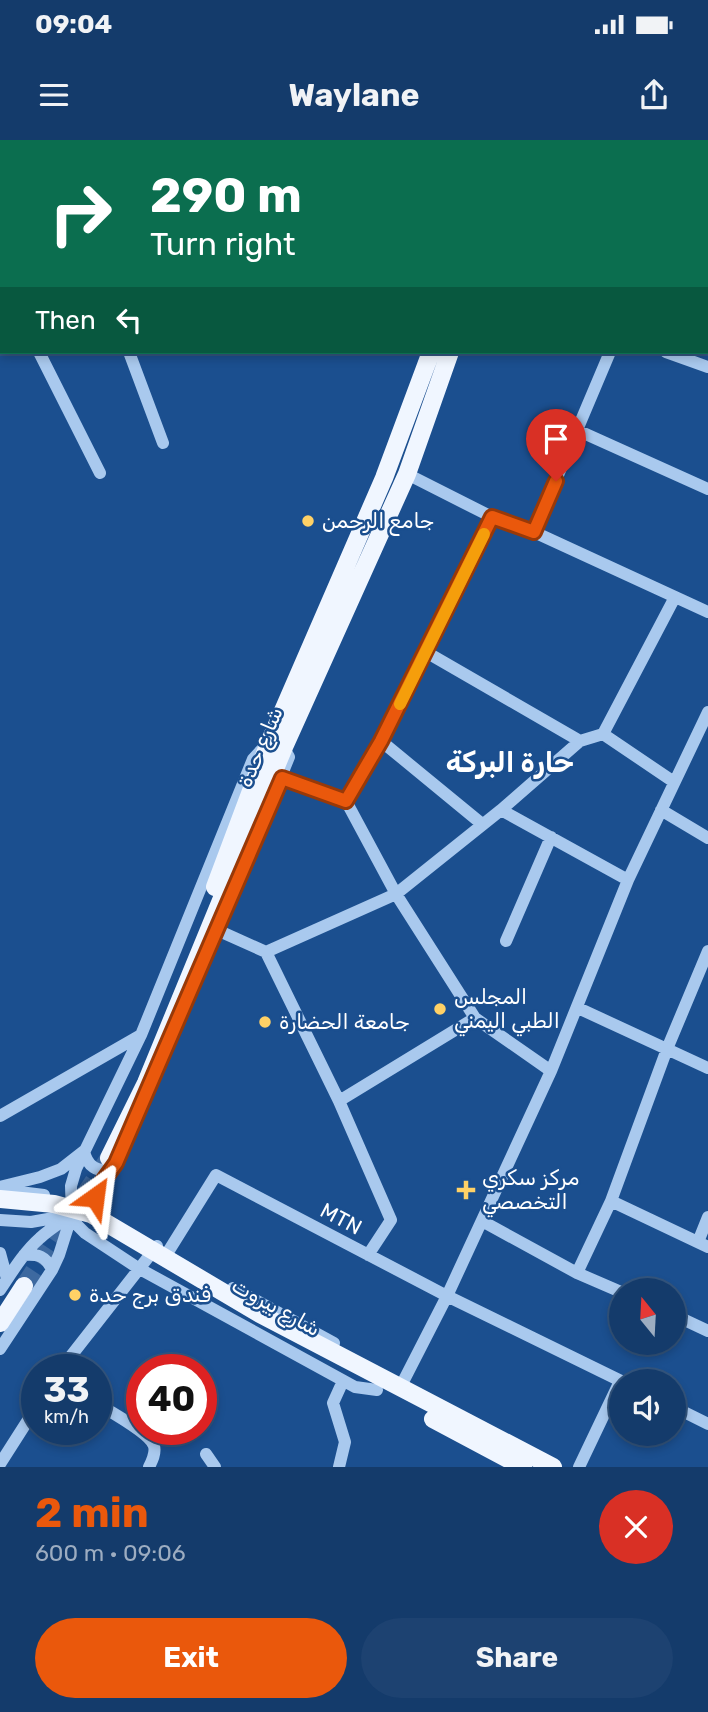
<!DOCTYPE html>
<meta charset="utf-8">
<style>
:root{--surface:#143b6b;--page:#1d4271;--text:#f1f3f6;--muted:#9dadc1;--line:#33557e;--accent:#ea580c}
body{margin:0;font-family:Rubik,Vazirmatn,sans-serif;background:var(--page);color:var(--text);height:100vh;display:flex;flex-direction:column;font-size:26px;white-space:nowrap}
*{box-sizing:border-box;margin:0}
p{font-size:23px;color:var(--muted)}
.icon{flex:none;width:38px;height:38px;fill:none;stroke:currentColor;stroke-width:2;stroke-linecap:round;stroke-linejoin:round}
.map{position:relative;height:1327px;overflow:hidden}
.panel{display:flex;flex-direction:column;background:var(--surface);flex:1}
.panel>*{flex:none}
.banner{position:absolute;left:0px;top:0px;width:709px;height:214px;box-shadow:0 4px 10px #0003,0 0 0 2px var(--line);background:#0b6e4f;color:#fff;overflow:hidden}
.needle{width:46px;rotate:342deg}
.tools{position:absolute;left:609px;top:1138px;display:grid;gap:14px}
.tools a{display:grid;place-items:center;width:77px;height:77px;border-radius:50%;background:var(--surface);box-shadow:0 4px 10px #0003,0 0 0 2px var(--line);font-size:35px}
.speed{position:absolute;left:21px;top:1214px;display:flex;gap:14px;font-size:35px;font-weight:700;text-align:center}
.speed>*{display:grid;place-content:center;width:91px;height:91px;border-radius:50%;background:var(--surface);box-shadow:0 4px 10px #0003,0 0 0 2px var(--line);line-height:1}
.speed small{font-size:18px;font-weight:400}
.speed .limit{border:10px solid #d22;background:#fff;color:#111}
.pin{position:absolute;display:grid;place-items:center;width:60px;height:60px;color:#fff;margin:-72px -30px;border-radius:50% 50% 50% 0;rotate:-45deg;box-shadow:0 0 7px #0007}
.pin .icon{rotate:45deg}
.me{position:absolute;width:77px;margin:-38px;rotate:31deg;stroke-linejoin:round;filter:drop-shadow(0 0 5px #0008)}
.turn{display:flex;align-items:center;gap:24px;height:147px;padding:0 35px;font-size:32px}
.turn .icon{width:91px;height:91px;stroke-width:2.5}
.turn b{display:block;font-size:49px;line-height:60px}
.then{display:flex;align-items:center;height:66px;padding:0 35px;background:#0003;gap:14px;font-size:26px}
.round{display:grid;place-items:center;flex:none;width:74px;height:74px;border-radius:37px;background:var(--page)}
.overview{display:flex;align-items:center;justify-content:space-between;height:119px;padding:0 35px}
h1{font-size:42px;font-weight:700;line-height:52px;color:var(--accent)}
.cta{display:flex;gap:14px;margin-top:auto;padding:14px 35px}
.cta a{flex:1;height:80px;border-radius:42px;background:var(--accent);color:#fff;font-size:28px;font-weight:700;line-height:80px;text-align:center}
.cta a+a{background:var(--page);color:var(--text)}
.status{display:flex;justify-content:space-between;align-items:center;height:49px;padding:0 35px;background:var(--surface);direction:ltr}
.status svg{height:19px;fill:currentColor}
header{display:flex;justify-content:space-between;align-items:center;height:91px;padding:0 35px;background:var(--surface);font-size:32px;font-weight:700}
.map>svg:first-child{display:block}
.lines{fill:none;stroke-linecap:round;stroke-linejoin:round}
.major-tunnel{stroke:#3d69a0;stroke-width:18;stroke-dasharray:18 9;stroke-linecap:butt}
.minor{stroke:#a9c9ee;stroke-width:12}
.major{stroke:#f0f6ff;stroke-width:18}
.route-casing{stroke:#983908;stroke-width:18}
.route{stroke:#ea580c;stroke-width:12}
.slow{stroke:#f59e0b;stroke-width:12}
.poi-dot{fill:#ffd166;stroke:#1b4f8f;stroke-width:2.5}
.labels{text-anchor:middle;stroke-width:5;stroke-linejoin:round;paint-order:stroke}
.poi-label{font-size:21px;fill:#fff;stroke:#1b4f8f;text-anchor:start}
.street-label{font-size:21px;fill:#fff;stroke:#1b4f8f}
.district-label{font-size:28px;font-weight:bold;fill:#fff;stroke:#1b4f8f}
</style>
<div class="status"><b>09:04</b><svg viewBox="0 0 49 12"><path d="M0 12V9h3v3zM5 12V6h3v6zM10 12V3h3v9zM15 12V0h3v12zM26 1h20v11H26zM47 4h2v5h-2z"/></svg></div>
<header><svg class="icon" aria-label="menu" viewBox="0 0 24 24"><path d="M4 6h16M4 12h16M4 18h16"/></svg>Waylane<svg class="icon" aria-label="share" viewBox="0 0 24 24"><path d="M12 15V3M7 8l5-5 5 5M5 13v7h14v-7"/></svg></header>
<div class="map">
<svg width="708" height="1327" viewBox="0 0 708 1327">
<rect width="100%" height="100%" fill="#1b4f8f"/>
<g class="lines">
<path class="major-tunnel" d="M 24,1146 L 109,1018"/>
<path class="minor" d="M 38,2 L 39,0
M 144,2 L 146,0
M 266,2 L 268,0
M 687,2 L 688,0
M 0,78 L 2,74
M 707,101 L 708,101
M 0,110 L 2,113
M 39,212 L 100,333
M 129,212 L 163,303
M 666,212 L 708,227
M 579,291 L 708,349
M 407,334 L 492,377 L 534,392 L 708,472
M 534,392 L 610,212
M 426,512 L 580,601
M 603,594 L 674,642
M 381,601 L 482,684
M 266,605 L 253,619 L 141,895 L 76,1029 L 71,1046 L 72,1074 L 77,1085 L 85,1093 L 138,1128 L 355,1247 L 377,1250
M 282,638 L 346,661 L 396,754 L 475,878 L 551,931
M 346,661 L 381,601 L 492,377
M 501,670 L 628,740
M 661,670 L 708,698
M 242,732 L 289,617 L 285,610
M 217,790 L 266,812 L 339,961 L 391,1080 L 368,1115
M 506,801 L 551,697
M 266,812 L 396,754 L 501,670 L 580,601 L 603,594 L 675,457
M 578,868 L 708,928
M 339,961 L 475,878
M 0,976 L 141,895
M 0,1047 L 40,1037 L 61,1029 L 84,1011 C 87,1026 97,1033 112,1029
M 3,1050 L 44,1055
M 611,1061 L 708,1107
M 0,1080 L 31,1082 L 65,1076
M 482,1081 L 577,1133 L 621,1152
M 698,1102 L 708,1077
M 168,1112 L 216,1035 L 447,1156 L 621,1241
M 0,1113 L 7,1139
M 24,1115 C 38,1114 46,1116 52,1130
M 577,1133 L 611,1061 L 667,909 L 708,811
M 233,1148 L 334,1203
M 0,1150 C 12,1132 24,1112 40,1098 C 54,1085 71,1077 84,1065 C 101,1049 115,1027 124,1006
M 674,1175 L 708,1191
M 0,1209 L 52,1130 L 59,1115 L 72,1074
M 60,1230 L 157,1106
M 404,1240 L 447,1156 L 551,931 L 628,740 L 708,572
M 96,1263 C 109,1271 150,1293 154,1306 C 156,1313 152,1321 149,1327
M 674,1267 L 708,1284
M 206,1314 L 215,1327
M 0,1324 L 37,1266
M 339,1327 L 345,1302 L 333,1263 L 343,1241
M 579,1327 L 620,1241"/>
<path class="major" d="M 503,2 L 504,0
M 522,2 L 523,0
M 215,747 L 269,603 L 384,338 L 431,212
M 109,1018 L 146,943 L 284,607 L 407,334 L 450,212
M 0,1059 L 54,1064 L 91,1074 L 260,1174 L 553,1327
M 0,1183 L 24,1146
M 433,1279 L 523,1327"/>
</g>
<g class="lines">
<g class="route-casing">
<path id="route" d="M 95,1057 L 96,1051 L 116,1023 L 282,638 L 346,661 L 381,601 L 492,377 L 534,392 L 556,341"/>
</g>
<use href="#route" class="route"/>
<path class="slow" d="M 400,564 L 484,394"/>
</g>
<g class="poi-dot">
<circle cx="308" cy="381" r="7"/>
<circle cx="440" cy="869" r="7"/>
<circle cx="265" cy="882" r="7"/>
<path d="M462.5 1039.5h7v7h7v7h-7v7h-7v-7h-7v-7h7z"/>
<circle cx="75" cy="1155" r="7"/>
</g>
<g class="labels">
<g class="poi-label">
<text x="322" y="388">جامع الرحمن</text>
<text x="454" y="864">المجلس<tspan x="454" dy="24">الطبي اليمني</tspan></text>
<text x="279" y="889">جامعة الحضارة</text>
<text x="482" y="1045">مركز سكري<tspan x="482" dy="24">التخصصي</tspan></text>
<text x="89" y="1162">فندق برج حدة</text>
</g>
<g class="street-label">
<text transform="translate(260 607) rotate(-67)" y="7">شارع حدة</text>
<text transform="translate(341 1079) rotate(28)" y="7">MTN</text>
<text transform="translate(276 1167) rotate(29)" y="7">شارع بيروت</text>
</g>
<g class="district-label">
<text x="510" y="632">حارة البركة</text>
</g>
</g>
</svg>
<div class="tools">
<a><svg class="needle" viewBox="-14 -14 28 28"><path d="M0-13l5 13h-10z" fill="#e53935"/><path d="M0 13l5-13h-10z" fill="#9dadc1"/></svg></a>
<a><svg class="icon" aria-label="sound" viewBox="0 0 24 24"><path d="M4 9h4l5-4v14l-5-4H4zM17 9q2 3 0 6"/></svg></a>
</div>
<div class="speed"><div>33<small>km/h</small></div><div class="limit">40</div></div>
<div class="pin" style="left:556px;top:341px;background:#d93025"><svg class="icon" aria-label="arrive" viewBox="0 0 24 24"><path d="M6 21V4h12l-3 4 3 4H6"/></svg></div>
<svg class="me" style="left:95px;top:1057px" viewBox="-20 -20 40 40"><path d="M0-17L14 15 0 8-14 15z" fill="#ea580c" stroke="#fff" stroke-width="4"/></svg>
<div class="banner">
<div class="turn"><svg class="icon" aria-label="right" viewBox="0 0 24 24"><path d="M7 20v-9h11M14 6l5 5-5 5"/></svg><div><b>290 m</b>Turn right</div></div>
<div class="then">Then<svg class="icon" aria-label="left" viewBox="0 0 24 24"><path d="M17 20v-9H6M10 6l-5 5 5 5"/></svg></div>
</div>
</div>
<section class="panel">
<div class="overview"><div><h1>2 min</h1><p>600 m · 09:06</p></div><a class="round" style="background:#d93025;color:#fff"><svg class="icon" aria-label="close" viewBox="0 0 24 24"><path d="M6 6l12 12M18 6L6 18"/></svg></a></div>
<div class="cta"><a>Exit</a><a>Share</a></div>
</section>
